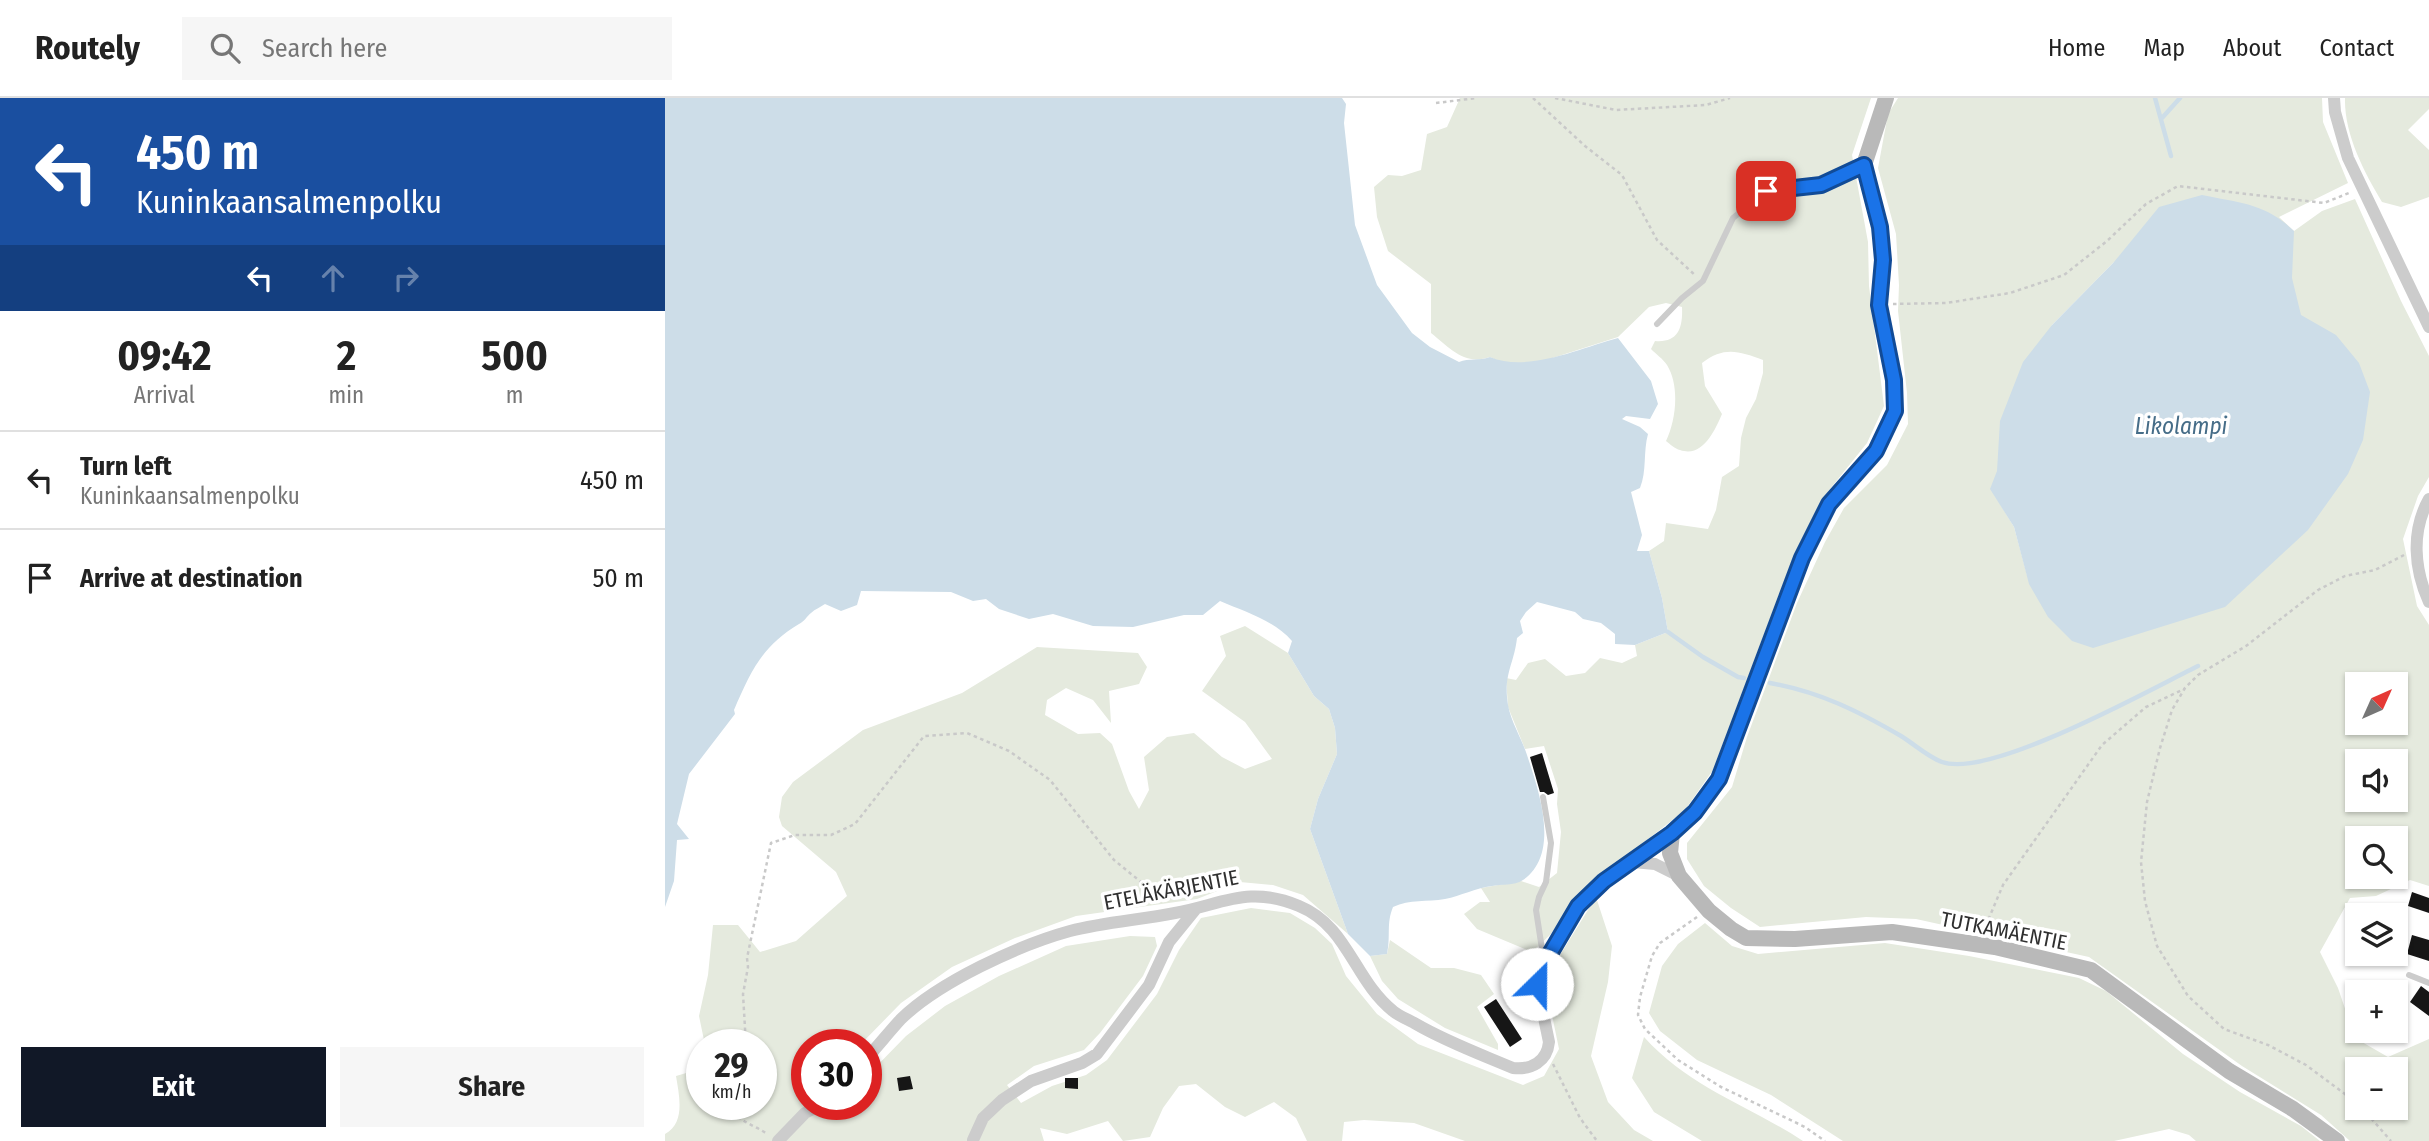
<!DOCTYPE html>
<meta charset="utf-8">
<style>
:root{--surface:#fff;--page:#f6f6f6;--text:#222;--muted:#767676;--line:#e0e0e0;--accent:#111827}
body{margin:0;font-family:"Fira Sans Condensed",sans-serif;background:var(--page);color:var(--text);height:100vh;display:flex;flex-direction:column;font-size:26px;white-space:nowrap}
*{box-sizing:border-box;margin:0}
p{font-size:23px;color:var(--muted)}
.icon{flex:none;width:38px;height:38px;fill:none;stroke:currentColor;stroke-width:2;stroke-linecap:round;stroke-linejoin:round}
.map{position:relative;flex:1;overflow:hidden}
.panel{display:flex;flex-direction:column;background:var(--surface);width:665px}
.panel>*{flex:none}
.hud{background:#1a4fa0;color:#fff;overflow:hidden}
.needle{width:46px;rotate:45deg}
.controls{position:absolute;left:1680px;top:574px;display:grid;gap:14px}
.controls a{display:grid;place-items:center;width:63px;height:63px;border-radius:0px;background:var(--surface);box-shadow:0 2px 5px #0004;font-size:35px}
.speed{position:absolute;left:21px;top:931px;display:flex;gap:14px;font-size:35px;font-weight:700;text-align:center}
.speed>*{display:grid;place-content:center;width:91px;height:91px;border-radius:50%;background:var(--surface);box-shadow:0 2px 5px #0004;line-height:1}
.speed small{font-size:18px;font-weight:400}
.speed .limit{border:10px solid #d22;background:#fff;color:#111}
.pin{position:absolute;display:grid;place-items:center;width:60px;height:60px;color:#fff;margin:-30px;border-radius:14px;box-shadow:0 4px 10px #0006}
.me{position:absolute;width:77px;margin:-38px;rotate:23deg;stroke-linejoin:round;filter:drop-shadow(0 0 5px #0008)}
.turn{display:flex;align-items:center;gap:24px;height:147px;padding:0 21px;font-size:32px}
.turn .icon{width:91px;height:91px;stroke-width:2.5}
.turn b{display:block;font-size:49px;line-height:60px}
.lanes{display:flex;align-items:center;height:66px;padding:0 21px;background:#0003;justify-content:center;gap:35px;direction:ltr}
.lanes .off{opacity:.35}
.eta{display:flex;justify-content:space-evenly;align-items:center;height:119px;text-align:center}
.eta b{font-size:42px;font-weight:700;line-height:49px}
.button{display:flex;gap:14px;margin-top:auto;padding:14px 21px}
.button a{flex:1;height:80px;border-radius:0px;background:var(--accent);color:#fff;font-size:28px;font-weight:700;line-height:80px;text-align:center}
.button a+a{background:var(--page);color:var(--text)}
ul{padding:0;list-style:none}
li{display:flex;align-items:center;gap:21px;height:98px;padding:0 21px;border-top:2px solid var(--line)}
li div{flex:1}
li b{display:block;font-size:26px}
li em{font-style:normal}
header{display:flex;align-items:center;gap:42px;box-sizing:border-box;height:98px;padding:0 35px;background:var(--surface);border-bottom:2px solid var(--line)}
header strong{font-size:33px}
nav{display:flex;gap:38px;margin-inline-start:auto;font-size:24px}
.search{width:490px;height:63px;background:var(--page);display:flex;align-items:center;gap:18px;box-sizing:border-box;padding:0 24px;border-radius:0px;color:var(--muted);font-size:26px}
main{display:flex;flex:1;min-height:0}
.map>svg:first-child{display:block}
.green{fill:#e5eade;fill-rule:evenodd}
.water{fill:#cddde8}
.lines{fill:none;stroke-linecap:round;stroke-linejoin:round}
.stream{stroke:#cddde8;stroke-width:4.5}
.building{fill:#161616}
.path{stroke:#c9c9c9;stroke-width:2.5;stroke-dasharray:3.5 3.5;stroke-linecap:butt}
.lane{stroke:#ccc;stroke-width:6}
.street{stroke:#ccc;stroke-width:12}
.secondary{stroke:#b9b9b9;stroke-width:16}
.route-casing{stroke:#114b97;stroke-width:18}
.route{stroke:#1a73e8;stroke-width:12}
.labels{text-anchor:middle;stroke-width:7;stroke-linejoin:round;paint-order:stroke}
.street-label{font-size:21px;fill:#2f2f2f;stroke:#fff}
.water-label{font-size:23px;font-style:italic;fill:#466d88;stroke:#fff}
</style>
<header>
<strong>Routely</strong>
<div class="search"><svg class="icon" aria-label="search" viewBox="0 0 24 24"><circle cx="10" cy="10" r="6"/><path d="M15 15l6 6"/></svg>Search here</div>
<nav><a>Home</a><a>Map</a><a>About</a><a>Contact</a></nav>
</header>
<main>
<section class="panel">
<div class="hud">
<div class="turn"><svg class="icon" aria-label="left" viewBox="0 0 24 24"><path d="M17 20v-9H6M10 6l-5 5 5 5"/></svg><div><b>450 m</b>Kuninkaansalmenpolku</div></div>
<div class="lanes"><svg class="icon" aria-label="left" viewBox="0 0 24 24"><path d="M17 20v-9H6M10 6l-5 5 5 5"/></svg><svg class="icon off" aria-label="ahead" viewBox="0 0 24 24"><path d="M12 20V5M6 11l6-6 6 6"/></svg><svg class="icon off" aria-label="right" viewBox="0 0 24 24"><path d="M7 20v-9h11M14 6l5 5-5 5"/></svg></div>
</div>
<div class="eta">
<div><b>09:42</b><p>Arrival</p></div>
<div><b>2</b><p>min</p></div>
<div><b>500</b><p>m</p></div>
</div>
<ul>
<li><svg class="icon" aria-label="left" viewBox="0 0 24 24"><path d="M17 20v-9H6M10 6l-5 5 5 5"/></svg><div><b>Turn left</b><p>Kuninkaansalmenpolku</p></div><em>450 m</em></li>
<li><svg class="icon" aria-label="arrive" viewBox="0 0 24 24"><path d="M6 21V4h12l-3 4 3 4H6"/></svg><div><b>Arrive at destination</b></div><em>50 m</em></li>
</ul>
<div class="button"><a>Exit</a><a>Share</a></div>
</section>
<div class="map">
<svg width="1764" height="1043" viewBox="0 0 1764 1043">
<rect width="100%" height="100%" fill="#fff"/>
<path class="green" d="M 795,0 L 1206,0 L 1187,57 L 1203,144 L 1204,188 L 1219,308 L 1202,345 L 1157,401 L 1127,462 L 1048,672 L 1020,712 L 915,795 L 885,837 L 867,854 L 812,831 L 799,816 L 815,804 L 825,804 L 816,790 L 856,783 L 874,789 L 892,775 L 896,734 L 892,706 L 893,691 L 879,648 L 860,651 L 843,609 L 841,580 L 851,582 L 863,565 L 880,561 L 901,578 L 920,575 L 935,560 L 957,565 L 972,558 L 970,547 L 1003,534 L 997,500 L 984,453 L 999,443 L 1001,425 L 1043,431 L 1051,412 L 1057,379 L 1074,368 L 1076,340 L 1081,320 L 1091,301 L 1098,275 L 1098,262 C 1074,253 1059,248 1037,265 L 1040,288 L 1057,316 C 1050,332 1038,360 1015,352 C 1010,351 1005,346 1001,343 C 1011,322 1015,288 1002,267 C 998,261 991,256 986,251 L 990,243 C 1013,245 1018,230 1017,209 L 1001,205 L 984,209 L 953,239 L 872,265 L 838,265 L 825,259 C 799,268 785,250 766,235 L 766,186 L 723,153 L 712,119 L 709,89 L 723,77 L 737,78 L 756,72 L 762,36 L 782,29 Z
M 1233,0 L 1657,0 L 1658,24 L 1683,85 L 1614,119 L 1629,133 L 1657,113 L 1690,101 L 1736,203 L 1764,258 L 1764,379 L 1753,398 L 1738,441 L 1752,508 L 1764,527 L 1764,788 L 1745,782 L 1711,798 L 1685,800 L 1655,854 L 1673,890 L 1690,940 L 1723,959 L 1764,941 L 1764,1043 L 1685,1043 L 1656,1017 L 1577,968 L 1424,859 L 1251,821 L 1201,819 L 1095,829 L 1066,810 L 1039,788 L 1022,761 L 1022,745 L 1067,689 L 1082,639 L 1132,505 L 1160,444 L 1179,410 L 1222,367 L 1243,326 L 1242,295 L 1233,213 L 1234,187 L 1231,136 L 1213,70 L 1223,16 ZM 1449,164 L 1362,477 L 1349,429 L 1326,391 L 1387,227 ZM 1692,586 L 1731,586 L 1731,625 L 1692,625 ZM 1692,663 L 1731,663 L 1731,702 L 1692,702 ZM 1692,740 L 1731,740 L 1731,779 L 1692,779 ZM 1692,971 L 1731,971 L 1731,1010 L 1692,1010 Z
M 1680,0 L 1764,0 L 1764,11 L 1743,32 L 1764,52 L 1764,99 L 1736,109 L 1717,104 C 1699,74 1679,36 1680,0 Z
M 580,528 L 623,555 L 649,598 L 664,611 L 670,630 L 672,656 L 653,701 L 645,731 L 683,836 L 638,797 L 608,787 L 575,784 L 532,801 L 411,818 L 350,840 L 287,869 L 236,905 L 195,947 L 142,947 L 142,1006 L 201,1006 L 201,979 L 241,938 L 280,908 L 334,878 L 401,848 L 465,838 L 490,839 L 492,848 L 478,878 L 435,935 L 419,952 L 369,968 L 342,987 L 356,1005 L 387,988 L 421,977 L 442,962 L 492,896 L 514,852 L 536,820 L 586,810 L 625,815 L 650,830 L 667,846 L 681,878 L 712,916 L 753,946 L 858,987 L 879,978 L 894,951 L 881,888 L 887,870 L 931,799 L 947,848 L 943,884 L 926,958 L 943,1004 L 969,1032 L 988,1043 L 800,1043 L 749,1025 L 699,1022 L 679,1024 L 677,1043 L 642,1043 L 631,1020 L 609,1004 L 580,1019 L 560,1009 L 531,986 L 514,988 L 498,1010 L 485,1039 L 458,1043 L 443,1023 L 402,1036 L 375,1030 L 379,1043 L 0,1043 L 0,1036 C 21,1025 14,997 11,978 L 35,971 L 37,966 L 37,1006 L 96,1006 L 96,947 L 40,947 L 34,918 L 43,877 L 48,827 L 73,827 L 95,854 L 131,843 L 182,798 L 171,774 L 117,728 L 114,719 L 117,699 L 128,684 L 198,632 L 297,595 L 372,549 L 473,555 L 482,569 L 474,586 L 444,593 L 446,625 L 428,602 L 401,590 L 382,602 L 380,617 L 413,636 L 435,635 L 447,646 L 464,693 L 474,711 L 484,692 L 479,659 L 502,639 L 529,635 L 557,659 L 580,671 L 607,661 L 580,624 L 537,593 L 561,558 L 555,538 Z
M 1040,825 L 1067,848 L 1093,856 L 1220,845 L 1304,858 L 1414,880 L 1441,893 L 1518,956 L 1575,994 L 1636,1028 L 1655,1043 L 1531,1043 L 1524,1037 L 1504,1031 L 1449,1043 L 1178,1043 L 1106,997 L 1032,962 L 995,933 L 984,915 L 997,868 L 1013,846 Z
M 725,842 L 766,870 L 789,870 L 816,877 L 829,896 L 812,909 L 833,946 L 833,952 L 780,930 L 733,901 L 717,883 L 705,858 L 722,856 Z
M 979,939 C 1025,990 1083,1007 1138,1043 L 1037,1043 L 989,1014 L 967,980 Z"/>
<path class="water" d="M 0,0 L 677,0 L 681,6 L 679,25 L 690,127 L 712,187 L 747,235 L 765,249 L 794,264 C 804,260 814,263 825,259 C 863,275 915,250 953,240 L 986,283 L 993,306 L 985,321 L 961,318 L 957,321 L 975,329 L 983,336 C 978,354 982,373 975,390 L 966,394 L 977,437 L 972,453 L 984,453 L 997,500 L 1003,534 L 970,547 L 950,546 L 950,536 L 936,525 L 918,521 L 910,514 L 872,504 L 861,514 L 855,523 L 858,535 L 852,540 C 849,567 838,576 843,607 C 846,624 857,641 862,657 C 874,693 896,756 858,782 C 849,788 836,786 827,788 C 810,790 796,798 780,801 C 762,804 745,801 728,809 C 721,826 726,838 722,856 L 705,858 L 683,836 L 645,731 L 653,701 L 672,656 L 670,630 L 664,611 L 649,598 L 623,555 L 627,543 C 609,522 580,514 555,503 L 538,517 L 519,517 L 468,529 L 428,528 L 388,516 L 364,521 L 334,511 L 321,501 L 308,503 L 286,494 L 196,493 L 192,507 L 176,513 L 160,506 C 156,509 150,511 146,515 C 142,518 139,524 134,526 C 97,548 86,573 69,612 L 70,616 L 24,676 L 12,726 L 24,741 L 12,742 L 9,783 L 0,809 Z
M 1537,97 C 1575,105 1600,105 1629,133 L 1627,180 L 1636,217 L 1671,237 L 1694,265 L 1705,294 L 1698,342 L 1683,376 L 1643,432 L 1560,509 L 1428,550 L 1407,543 L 1383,519 L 1364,486 L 1349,429 L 1325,391 L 1332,373 L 1335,323 L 1358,264 L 1387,227 L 1449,164 L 1494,109 Z"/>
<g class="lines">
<path class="stream" d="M 1490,0 L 1506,58
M 1497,20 L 1515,0
M 1003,534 L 1038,559 L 1073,579 L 1079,580
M 1105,585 C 1155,594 1193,613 1236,638 C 1249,646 1263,659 1277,664 C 1325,681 1484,592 1533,568"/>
</g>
<path class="building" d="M 877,655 L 889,695 L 883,697 L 879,694 L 875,694 L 865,659 Z
M 1747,794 L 1764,800 L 1764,815 L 1743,808 Z
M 1747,837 L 1764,842 L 1764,863 L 1742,856 Z
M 1756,888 L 1764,894 L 1764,918 L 1745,904 Z
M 831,901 L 857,941 L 845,949 L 819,909 Z
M 245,978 L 248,991 L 234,993 L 232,980 Z
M 400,980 L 413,980 L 413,991 L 400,990 Z"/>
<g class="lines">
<path class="path" d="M 868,0 L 920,48 L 957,77 L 992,142 L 1031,178
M 890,0 L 951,12 L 1041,7 L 1065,0
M 771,5 L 812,0
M 1228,206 L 1281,205 L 1345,195 L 1399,177 L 1442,143 L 1481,106 L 1513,88 L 1659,105 L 1684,95
M 1032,819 L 995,845 L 987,858 L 975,899 L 973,917 L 980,931 L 1013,962 L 1056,989 L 1140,1029 L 1160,1043
M 1318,834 L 1338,787 L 1437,647 L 1481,609 L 1519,591
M 81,947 L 78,896 L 83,869 L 82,860 L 106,745 L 130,737 L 166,737 L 190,726 L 259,638 L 302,635 L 344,653 L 385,682 L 449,762 L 476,784 L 509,801
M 888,966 L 915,1020 L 932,1043
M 1692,1005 L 1641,967 L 1603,947 L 1559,931 L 1523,898 L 1492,848 L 1480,803 L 1476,764 L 1482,704 L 1495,650 L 1507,612 L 1520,590 L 1533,577 L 1581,548 L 1653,492 L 1680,478 L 1710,472 L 1739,457
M 67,1006 C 70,1024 89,1026 102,1036
M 1697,1010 L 1726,1043"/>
<path class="lane" d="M 992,226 L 1017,200 L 1038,183 L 1068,120 L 1101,93 L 1156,87 L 1197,68
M 878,699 L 886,745 L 881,784 L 874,799 L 871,812 L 879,864
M 1744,877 L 1764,885"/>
<path class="street" d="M 1669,0 L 1670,14 L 1683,60 L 1764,229
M 1764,401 C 1746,433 1749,471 1764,504
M 968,764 L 990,766 L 1014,778
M 201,961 C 213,948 224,934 236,921 C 274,884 354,847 405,833 C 440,824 475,822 510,815 C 558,806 584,787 634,808 C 683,828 689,882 728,913 C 734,918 744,922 751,926 C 782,944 815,956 848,970 C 866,972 882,964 884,944 L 872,886 L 879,866 L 902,824 L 913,808 L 939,783 L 1007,735
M 308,1042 L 318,1020 L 337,1002 L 366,983 L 417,965 L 432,956 L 484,887 L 504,844 L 530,812
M 113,1043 L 140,1015 L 158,1006"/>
<path class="secondary" d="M 1221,0 L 1199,67 L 1215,129 L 1218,162 L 1214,207 L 1229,282 L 1230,313 L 1211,353 L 1164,406 L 1137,460 L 1054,680 L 1030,714 L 1007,735 L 1005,755 L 1014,778 L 1044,813 L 1066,831 L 1081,840 L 1130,841 L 1227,834 L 1330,849 L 1426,872 L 1564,973 L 1628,1011 L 1672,1043"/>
</g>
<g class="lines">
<g class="route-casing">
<path id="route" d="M 872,886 L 879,866 L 913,808 L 939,783 L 1007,735 L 1030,714 L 1054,681 L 1137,460 L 1164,406 L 1211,353 L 1230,313 L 1229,282 L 1214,207 L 1218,162 L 1215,129 L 1199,67 L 1156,87 L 1101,93"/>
</g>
<use href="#route" class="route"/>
</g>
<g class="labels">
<g class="street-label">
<text transform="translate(506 792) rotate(-11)" y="7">ETELÄKÄRJENTIE</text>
<text transform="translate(1339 833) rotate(11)" y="7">TUTKAMÄENTIE</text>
</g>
<g class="water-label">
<text x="1516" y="336">Likolampi</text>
</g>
</g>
</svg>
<div class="controls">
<a><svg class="needle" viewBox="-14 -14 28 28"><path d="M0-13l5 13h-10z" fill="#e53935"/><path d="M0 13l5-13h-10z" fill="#767676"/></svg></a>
<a><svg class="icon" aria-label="sound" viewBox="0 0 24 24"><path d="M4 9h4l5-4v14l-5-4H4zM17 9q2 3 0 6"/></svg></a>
<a><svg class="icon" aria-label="search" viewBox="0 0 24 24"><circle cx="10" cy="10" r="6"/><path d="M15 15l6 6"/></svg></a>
<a><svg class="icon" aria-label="layers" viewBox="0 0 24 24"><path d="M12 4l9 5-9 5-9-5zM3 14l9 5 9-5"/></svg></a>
<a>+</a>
<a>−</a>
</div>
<div class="speed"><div>29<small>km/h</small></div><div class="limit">30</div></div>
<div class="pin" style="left:1101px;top:93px;background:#d93025"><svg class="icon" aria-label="arrive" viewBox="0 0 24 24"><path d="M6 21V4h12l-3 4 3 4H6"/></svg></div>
<svg class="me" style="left:872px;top:886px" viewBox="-20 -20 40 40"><circle r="19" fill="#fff"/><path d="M0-13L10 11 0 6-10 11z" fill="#1a73e8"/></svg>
</div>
</main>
